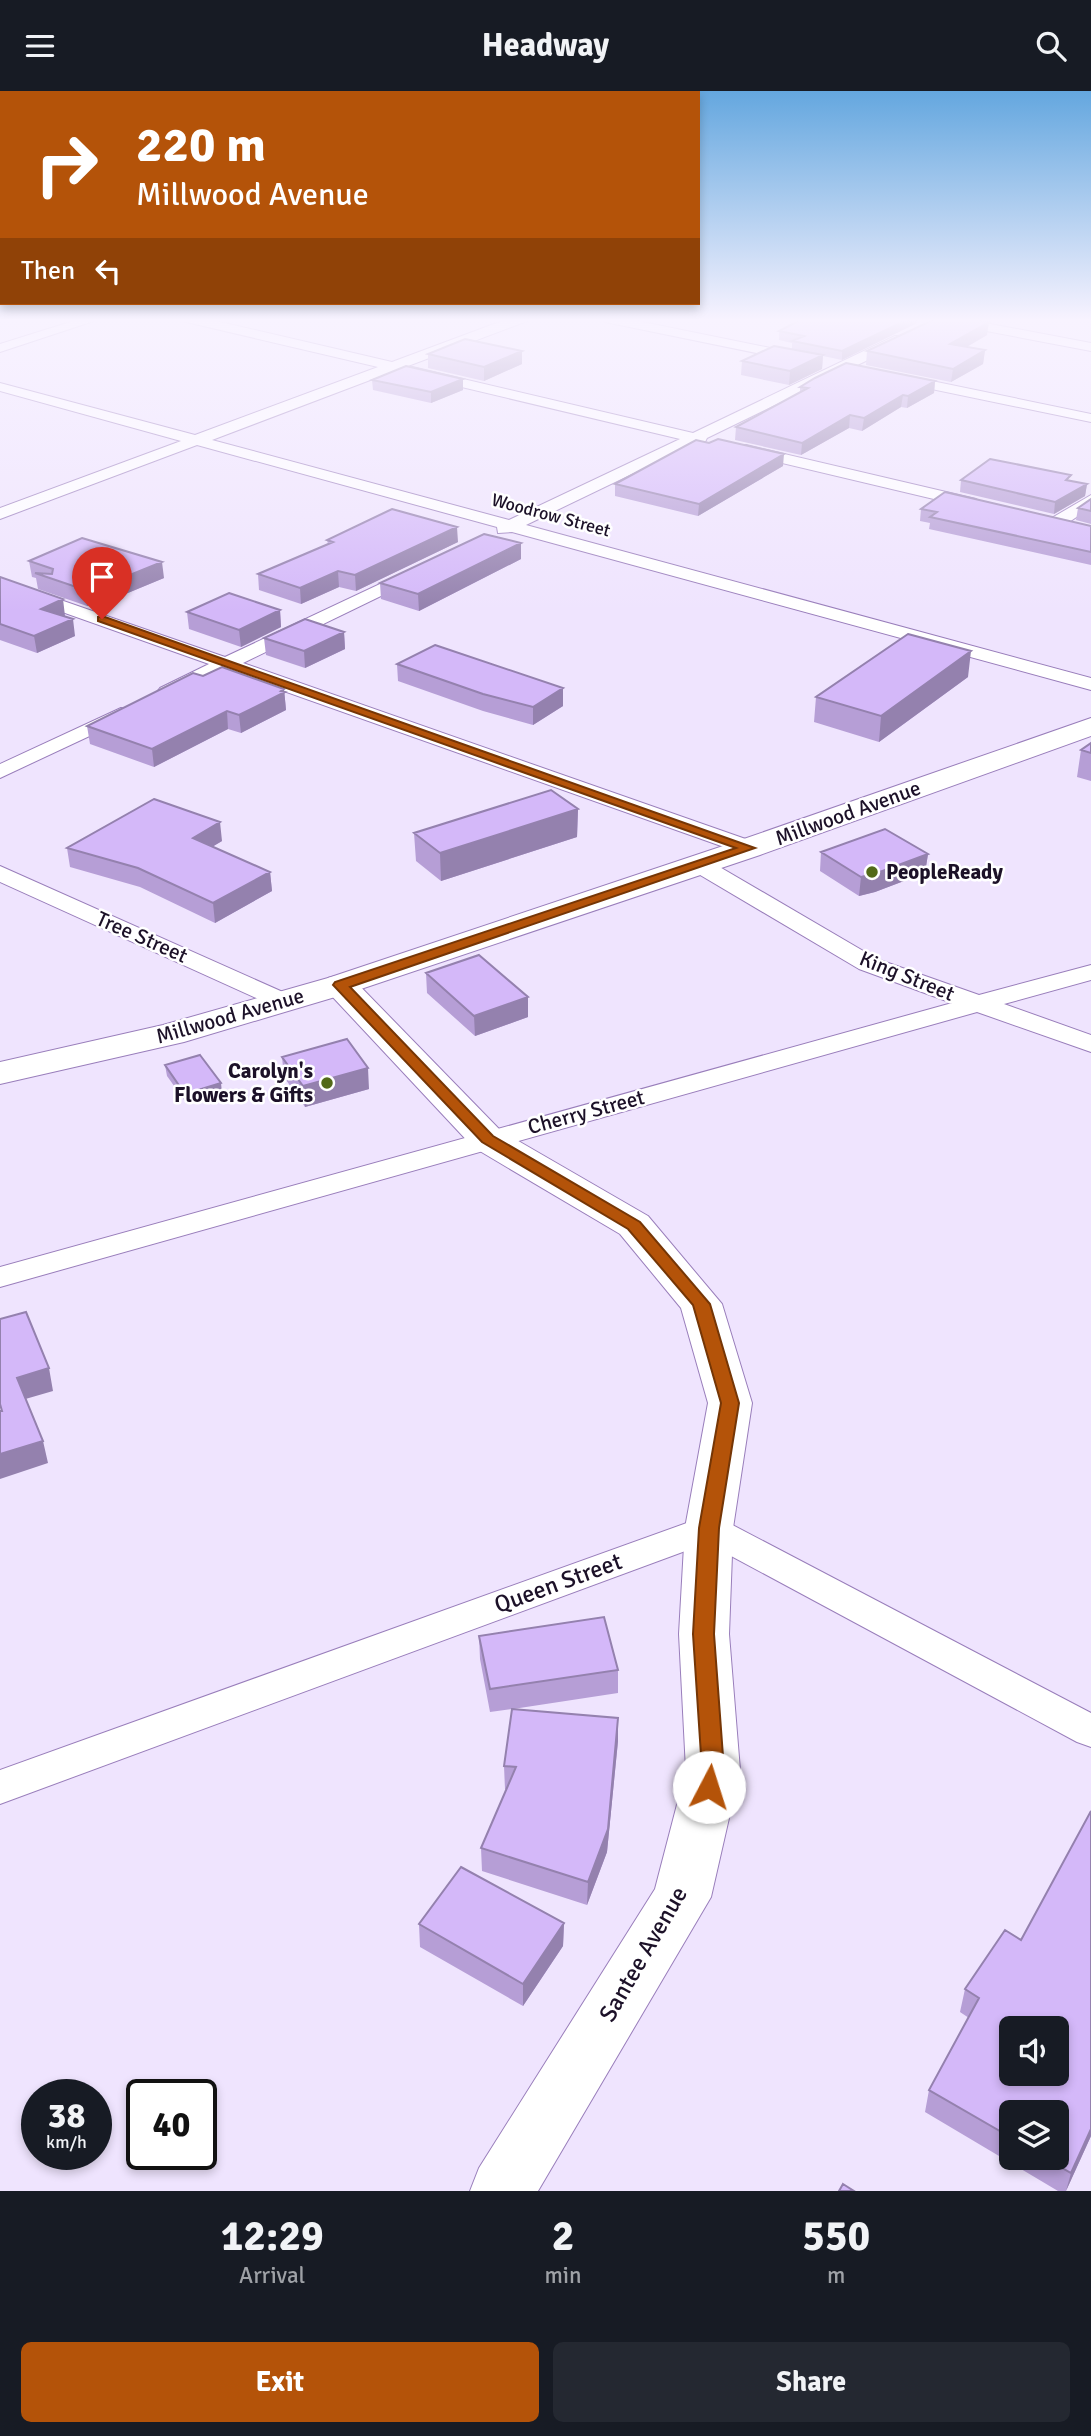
<!DOCTYPE html>
<style>
:root{--surface:#171b24;--page:#242831;--text:#f1f3f6;--muted:#9ea1a6;--accent:#b45309}
body{margin:0;font-family:Signika,sans-serif;background:var(--page);color:var(--text);height:100vh;display:flex;flex-direction:column;font-size:26px;white-space:nowrap}
*{box-sizing:border-box;margin:0}
p{font-size:23px;color:var(--muted)}
.icon{flex:none;width:38px;height:38px;fill:none;stroke:currentColor;stroke-width:2;stroke-linecap:round;stroke-linejoin:round}
.map{position:relative;height:2100px;overflow:hidden}
.drawer{display:flex;flex-direction:column;background:var(--surface);flex:1}
.drawer>*{flex:none}
.hud{position:absolute;left:0px;top:0px;width:700px;height:214px;box-shadow:0 4px 10px #0003;background:#b45309;color:#fff;overflow:hidden}
.fabs{position:absolute;left:999px;top:1925px;display:grid;gap:14px}
.fabs a{display:grid;place-items:center;width:70px;height:70px;border-radius:10px;background:var(--surface);box-shadow:0 4px 10px #0003;font-size:35px}
.speed{position:absolute;left:21px;top:1988px;display:flex;gap:14px;font-size:35px;font-weight:700;text-align:center}
.speed>*{display:grid;place-content:center;width:91px;height:91px;border-radius:50%;background:var(--surface);box-shadow:0 4px 10px #0003;line-height:1}
.speed small{font-size:18px;font-weight:400}
.speed .limit{border:4px solid #111;border-radius:10px;background:#fff;color:#111}
.pin{position:absolute;display:grid;place-items:center;width:60px;height:60px;color:#fff;margin:-72px -30px;border-radius:50% 50% 50% 0;rotate:-45deg;box-shadow:0 0 7px #0007}
.pin .icon{rotate:45deg}
.me{position:absolute;width:77px;margin:-38px;rotate:5deg;stroke-linejoin:round;filter:drop-shadow(0 0 5px #0008)}
.turn{display:flex;align-items:center;gap:24px;height:147px;padding:0 21px;font-size:32px}
.turn .icon{width:91px;height:91px;stroke-width:2.5}
.turn b{display:block;font-size:49px;line-height:60px}
.then{display:flex;align-items:center;height:66px;padding:0 21px;background:#0003;gap:14px;font-size:26px}
.eta{display:flex;justify-content:space-evenly;align-items:center;height:119px;text-align:center}
.eta b{font-size:42px;font-weight:700;line-height:49px}
.action{display:flex;gap:14px;margin-top:auto;padding:14px 21px}
.action a{flex:1;height:80px;border-radius:10px;background:var(--accent);color:#fff;font-size:28px;font-weight:700;line-height:80px;text-align:center}
.action a+a{background:var(--page);color:var(--text)}
header{display:flex;justify-content:space-between;align-items:center;height:91px;padding:0 21px;background:var(--surface);font-size:32px;font-weight:700}
.map>svg:first-child{display:block}
.lines{fill:none;stroke-linecap:round;stroke-linejoin:round}
.street-casing{stroke:#997ebb;stroke-width:2}
.secondary-casing{stroke:#997ebb;stroke-width:2}
.primary-casing{stroke:#997ebb;stroke-width:2}
.street{fill:#fff;fill-rule:evenodd}
.secondary{fill:#fff;fill-rule:evenodd}
.primary{fill:#fff;fill-rule:evenodd}
.wall{fill:#b69ed6;fill-rule:evenodd}
.shaded-wall{fill:#9481ae}
.building{fill:#d4b8f9;stroke:#9481ae;stroke-width:2;fill-rule:evenodd}
.route{fill:#b45309;stroke:#753606;stroke-width:2}
.poi-dot{fill:#526918;stroke:#fff;stroke-width:2.5}
.labels{text-anchor:middle;stroke-width:5;stroke-linejoin:round;paint-order:stroke}
.far-street-label{font-size:18px;fill:#1c1128;stroke:#fff}
.street-label{font-size:21px;fill:#1c1128;stroke:#fff}
.poi-label{font-size:21px;font-weight:bold;fill:#1c1128;stroke:#fff;text-anchor:start}
.near-street-label{font-size:24px;fill:#1c1128;stroke:#fff}
</style>
<header><svg class="icon" aria-label="menu" viewBox="0 0 24 24"><path d="M4 6h16M4 12h16M4 18h16"/></svg>Headway<svg class="icon" aria-label="search" viewBox="0 0 24 24"><circle cx="10" cy="10" r="6"/><path d="M15 15l6 6"/></svg></header>
<div class="map">
<svg width="1091" height="2100" viewBox="0 0 1091 2100">
<rect width="100%" height="100%" fill="#efe4fe"/>
<g class="lines">
<g class="street-casing">
<path id="street" d="M 83,227 L 103,227 L 0,261 L 0,253 Z
M 180,227 L 203,227 L 392,271 L 510,227 L 528,227 L 527,230 L 408,275 L 693,342 L 895,245 L 905,245 L 905,251 L 707,347 L 705,351 L 696,352 L 526,434 L 1091,587 L 1091,599 L 512,441 L 498,442 L 497,436 L 197,354 L 0,428 L 0,417 L 181,350 L 0,300 L 0,292 L 195,344 L 378,276 L 182,230 ZM 394,280 L 680,348 L 509,429 L 212,349 Z
M 598,227 L 623,227 L 800,263 L 807,267 L 800,271 L 605,231 Z
M 932,227 L 959,227 L 1091,252 L 1091,260 L 939,231 Z
M 898,283 L 1091,323 L 1091,331 L 893,290 L 891,287 Z
M 746,354 L 976,408 L 984,413 L 976,418 L 740,362 L 738,359 L 740,356 Z
M 1091,404 L 1091,416 L 1062,436 L 1050,436 L 1048,432 L 1050,428 Z
M 414,477 L 423,482 L 420,486 L 243,572 L 757,752 L 760,757 L 757,762 L 741,762 L 227,580 L 174,605 L 160,605 L 157,601 L 160,597 L 209,573 L 0,499 L 0,488 L 225,566 Z
M 121,617 L 128,619 L 131,623 L 128,627 L 0,687 L 0,673 Z
M 698,766 L 706,768 L 877,868 L 979,904 L 1091,874 L 1091,889 L 1004,913 L 1091,944 L 1091,961 L 977,921 L 0,1196 L 0,1176 L 952,912 L 859,878 L 690,778 L 686,773 L 690,768 Z
M 0,775 L 294,906 L 298,911 L 294,916 L 285,919 L 276,916 L 0,791 Z
M 709,1424 L 721,1428 L 1091,1622 L 1091,1656 L 1077,1651 L 707,1452 L 0,1713 L 0,1679 Z"/>
</g>
<g class="secondary-casing">
<path id="secondary" d="M 340,884 L 352,887 L 501,1040 L 648,1125 L 722,1213 L 752,1312 L 733,1437 L 729,1543 L 740,1679 L 711,1806 L 538,2100 L 470,2100 L 479,2077 L 655,1798 L 686,1679 L 679,1543 L 685,1437 L 708,1312 L 681,1217 L 620,1143 L 473,1056 L 328,901 L 323,894 L 328,887 Z"/>
</g>
<g class="primary-casing">
<path id="primary" d="M 1091,627 L 1091,645 L 760,764 L 352,901 L 184,951 L 0,993 L 0,971 L 163,934 L 328,887 L 738,750 Z"/>
</g>
<use href="#street" class="street"/>
<use href="#secondary" class="secondary"/>
<use href="#primary" class="primary"/>
</g>
<path class="wall" d="M 917,232 L 842,269 L 823,265 L 822,278 L 789,294 L 741,284 L 742,270 L 792,258 L 792,252 L 779,249 L 779,240 Z
M 987,244 L 967,256 L 985,259 L 983,273 L 951,291 L 866,274 L 867,260 Z
M 522,260 L 522,273 L 484,290 L 428,277 L 428,263 Z
M 463,288 L 463,299 L 431,312 L 373,299 L 372,289 Z
M 935,290 L 934,302 L 907,317 L 901,316 L 862,340 L 849,337 L 801,364 L 735,349 L 736,336 L 800,302 L 800,296 Z
M 783,375 L 698,425 L 615,405 L 615,393 Z
M 961,389 L 1070,390 L 1087,393 L 1085,405 L 1054,423 L 960,401 Z
M 1091,408 L 1091,433 L 1076,429 L 1078,417 Z
M 921,418 L 1091,435 L 1091,474 L 929,438 L 930,432 L 920,430 Z
M 327,449 L 458,451 L 356,500 L 339,496 L 301,513 L 259,499 L 258,483 L 328,453 Z
M 521,452 L 521,468 L 419,520 L 381,508 L 380,492 Z
M 29,470 L 164,487 L 123,504 L 117,502 L 87,515 L 38,498 L 36,487 L 32,486 Z
M 0,486 L 65,525 L 64,525 L 75,545 L 37,562 L 0,549 Z
M 280,519 L 281,536 L 241,556 L 189,538 L 187,521 Z
M 344,541 L 345,558 L 305,577 L 266,564 L 264,547 Z
M 397,573 L 563,615 L 533,634 L 483,620 L 398,590 Z
M 203,585 L 284,598 L 286,619 L 241,642 L 228,638 L 154,676 L 90,653 L 87,635 Z
M 968,586 L 879,651 L 814,631 L 816,606 Z
M 1091,652 L 1091,690 L 1077,686 L 1081,659 Z
M 578,718 L 577,746 L 441,790 L 416,770 L 414,742 Z
M 222,750 L 212,756 L 270,781 L 272,800 L 215,832 L 140,796 L 70,776 L 67,757 Z
M 821,761 L 928,763 L 925,782 L 875,801 L 859,805 L 820,780 Z
M 426,882 L 528,926 L 475,945 L 427,902 Z
M 282,966 L 369,998 L 305,1016 L 284,986 Z
M 165,974 L 222,1002 L 187,1013 L 167,985 Z
M 479,1545 L 618,1579 L 618,1602 L 513,1618 L 618,1650 L 607,1761 L 587,1814 L 482,1780 L 481,1757 L 507,1698 L 505,1698 L 504,1675 L 512,1618 L 490,1621 L 480,1568 Z
M 1091,1720 L 1091,2045 L 1066,2100 L 1058,2100 L 925,2021 L 929,1999 L 969,1927 L 960,1921 L 965,1898 L 1021,1849 ZM 1012,2021 L 1057,2067 L 1012,2067 Z
M 564,1832 L 563,1855 L 523,1915 L 420,1856 L 419,1833 Z"/>
<path class="shaded-wall" d="M 911,227 L 918,227 L 917,232 L 842,269 L 842,260 Z
M 989,231 L 987,244 L 949,266 L 950,253 Z
M 985,259 L 983,273 L 951,291 L 953,278 Z
M 522,260 L 522,273 L 484,290 L 484,276 Z
M 823,264 L 822,278 L 789,294 L 790,280 Z
M 463,288 L 463,299 L 431,312 L 431,301 Z
M 935,290 L 934,302 L 907,317 L 908,305 Z
M 903,304 L 901,316 L 862,340 L 864,327 Z
M 850,324 L 849,337 L 801,364 L 802,352 Z
M 784,363 L 783,375 L 698,425 L 699,413 Z
M 1087,393 L 1085,405 L 1054,423 L 1055,411 Z
M 457,436 L 458,451 L 356,500 L 355,484 Z
M 521,452 L 521,468 L 419,520 L 418,503 Z
M 162,471 L 164,487 L 123,504 L 120,488 Z
M 338,480 L 339,496 L 301,513 L 300,497 Z
M 115,486 L 117,502 L 87,515 L 85,499 Z
M 63,508 L 65,525 L 44,534 L 41,518 Z
M 280,519 L 281,536 L 241,556 L 239,539 Z
M 73,528 L 75,545 L 37,562 L 34,545 Z
M 344,541 L 345,558 L 305,577 L 304,560 Z
M 971,560 L 968,586 L 879,651 L 881,625 Z
M 563,597 L 563,615 L 533,634 L 533,616 Z
M 284,598 L 286,619 L 241,642 L 239,624 Z
M 227,620 L 228,638 L 154,676 L 152,658 Z
M 578,718 L 577,746 L 441,790 L 440,762 Z
M 220,731 L 222,750 L 195,766 L 193,747 Z
M 928,763 L 925,782 L 875,801 L 859,805 L 861,786 Z
M 270,781 L 272,800 L 215,832 L 213,812 Z
M 528,906 L 528,926 L 475,945 L 474,925 Z
M 368,977 L 369,998 L 305,1016 L 303,995 Z
M 221,992 L 222,1002 L 187,1013 L 185,1003 Z
M 49,1277 L 53,1300 L 22,1309 L 17,1287 Z
M 43,1350 L 48,1372 L 0,1388 L 0,1363 Z
M 618,1627 L 618,1650 L 607,1761 L 587,1814 L 588,1791 Z
M 564,1832 L 563,1855 L 523,1915 L 523,1893 Z
M 1091,2038 L 1091,2045 L 1066,2100 L 1071,2082 Z"/>
<path class="building" d="M 804,227 L 911,227 L 842,260 L 792,250 L 804,245 L 779,240 Z
M 937,227 L 964,227 L 989,231 L 950,253 L 985,259 L 953,278 L 867,260 Z
M 465,248 L 522,260 L 484,276 L 428,263 Z
M 774,255 L 823,264 L 790,280 L 742,270 Z
M 846,272 L 935,290 L 908,305 L 903,304 L 864,327 L 850,324 L 802,352 L 736,336 L 808,297 L 800,296 L 815,287 Z
M 406,275 L 463,288 L 431,301 L 372,289 Z
M 718,348 L 784,363 L 699,413 L 615,393 L 696,349 L 709,352 Z
M 990,368 L 1071,384 L 1066,389 L 1087,393 L 1055,411 L 961,389 Z
M 945,401 L 1091,435 L 1091,461 L 930,426 L 937,421 L 921,418 Z
M 1091,408 L 1091,420 L 1078,417 Z
M 392,418 L 457,436 L 355,484 L 338,480 L 300,497 L 258,483 L 333,451 L 327,449 Z
M 484,443 L 521,452 L 418,503 L 380,492 Z
M 82,447 L 162,471 L 120,488 L 115,486 L 85,499 L 35,482 L 52,483 L 53,478 L 29,470 Z
M 0,486 L 63,508 L 41,518 L 73,528 L 34,545 L 0,533 Z
M 229,502 L 280,519 L 239,539 L 187,521 Z
M 305,528 L 344,541 L 304,560 L 264,547 Z
M 908,543 L 971,560 L 881,625 L 816,606 Z
M 435,554 L 563,597 L 533,616 L 483,603 L 397,573 Z
M 222,576 L 284,598 L 281,600 L 285,601 L 239,624 L 227,620 L 152,658 L 87,635 L 193,582 L 203,585 Z
M 1091,652 L 1091,662 L 1081,659 Z
M 551,699 L 578,718 L 440,762 L 414,742 Z
M 154,708 L 220,731 L 193,747 L 270,781 L 213,812 L 138,777 L 67,757 Z
M 885,738 L 928,763 L 877,782 L 861,786 L 821,761 Z
M 479,864 L 528,906 L 474,925 L 426,882 Z
M 347,948 L 368,977 L 303,995 L 282,966 Z
M 200,964 L 221,992 L 185,1003 L 165,974 Z
M 26,1221 L 49,1277 L 17,1287 L 43,1350 L 0,1363 L 0,1320 L 2,1320 L 0,1313 L 0,1228 Z
M 604,1526 L 618,1579 L 490,1598 L 479,1545 Z
M 512,1618 L 618,1627 L 608,1738 L 588,1791 L 481,1757 L 516,1676 L 504,1675 Z
M 1091,1720 L 1091,2038 L 1071,2082 L 1045,2067 L 1057,2067 L 1057,2021 L 1012,2021 L 1012,2047 L 929,1999 L 979,1907 L 965,1898 L 1005,1839 L 1021,1849 ZM 1012,1937 L 1057,1937 L 1057,1983 L 1012,1983 Z
M 461,1776 L 564,1832 L 523,1893 L 419,1833 Z
M 843,2093 L 854,2100 L 839,2100 Z"/>
<linearGradient id="sky" x2="0" y2="1"><stop stop-color="#64a7df"/><stop offset="0.44" stop-color="#f8f3ff"/><stop offset="1" stop-color="#f8f3ff" stop-opacity="0"/></linearGradient>
<rect width="1091" height="521" fill="url(#sky)"/>
<path class="route" d="M 98,526 L 105,526 L 755,757 L 350,896 L 493,1045 L 640,1131 L 710,1213 L 739,1312 L 719,1437 L 714,1543 L 724,1679 L 717,1703 L 709,1706 L 701,1703 L 698,1696 L 702,1679 L 693,1543 L 699,1437 L 721,1312 L 693,1214 L 628,1138 L 482,1051 L 333,894 L 335,891 L 736,757 L 98,530 Z"/>
<g class="poi-dot">
<circle cx="872" cy="781" r="7"/>
<circle cx="327" cy="992" r="7"/>
</g>
<g class="labels">
<g class="far-street-label">
<text transform="translate(551 424) rotate(15)" y="6">Woodrow Street</text>
</g>
<g class="street-label">
<text transform="translate(848 722) rotate(-20)" y="7">Millwood Avenue</text>
<text transform="translate(142 846) rotate(24)" y="7">Tree Street</text>
<text transform="translate(907 885) rotate(22)" y="7">King Street</text>
<text transform="translate(230 925) rotate(-16)" y="7">Millwood Avenue</text>
<text transform="translate(586 1021) rotate(-15)" y="7">Cherry Street</text>
</g>
<g class="poi-label">
<text x="886" y="788">PeopleReady</text>
<text x="313" y="987" text-anchor="end">Carolyn's<tspan x="313" dy="24">Flowers &amp; Gifts</tspan></text>
</g>
<g class="near-street-label">
<text transform="translate(558 1492) rotate(-20)" y="8">Queen Street</text>
<text transform="translate(643 1863) rotate(-60)" y="8">Santee Avenue</text>
</g>
</g>
</svg>
<div class="fabs">
<a><svg class="icon" aria-label="sound" viewBox="0 0 24 24"><path d="M4 9h4l5-4v14l-5-4H4zM17 9q2 3 0 6"/></svg></a>
<a><svg class="icon" aria-label="layers" viewBox="0 0 24 24"><path d="M12 4l9 5-9 5-9-5zM3 14l9 5 9-5"/></svg></a>
</div>
<div class="speed"><div>38<small>km/h</small></div><div class="limit">40</div></div>
<div class="pin" style="left:102px;top:528px;background:#d93025"><svg class="icon" aria-label="arrive" viewBox="0 0 24 24"><path d="M6 21V4h12l-3 4 3 4H6"/></svg></div>
<svg class="me" style="left:709px;top:1696px" viewBox="-20 -20 40 40"><circle r="19" fill="#fff"/><path d="M0-13L10 11 0 6-10 11z" fill="#b45309"/></svg>
<div class="hud">
<div class="turn"><svg class="icon" aria-label="right" viewBox="0 0 24 24"><path d="M7 20v-9h11M14 6l5 5-5 5"/></svg><div><b>220 m</b>Millwood Avenue</div></div>
<div class="then">Then<svg class="icon" aria-label="left" viewBox="0 0 24 24"><path d="M17 20v-9H6M10 6l-5 5 5 5"/></svg></div>
</div>
</div>
<section class="drawer">
<div class="eta">
<div><b>12:29</b><p>Arrival</p></div>
<div><b>2</b><p>min</p></div>
<div><b>550</b><p>m</p></div>
</div>
<div class="action"><a>Exit</a><a>Share</a></div>
</section>
